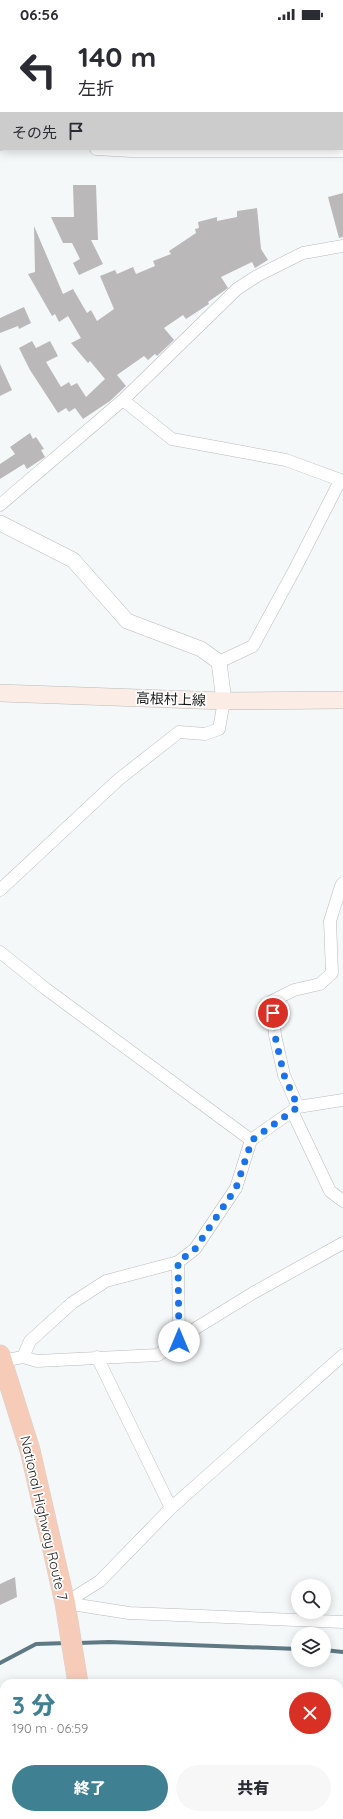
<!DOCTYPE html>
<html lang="ja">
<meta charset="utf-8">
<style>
:root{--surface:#fff;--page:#f7f7f7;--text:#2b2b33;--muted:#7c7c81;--accent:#3f8092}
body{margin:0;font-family:Quicksand,"Noto Sans JP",sans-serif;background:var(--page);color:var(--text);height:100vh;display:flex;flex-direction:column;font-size:15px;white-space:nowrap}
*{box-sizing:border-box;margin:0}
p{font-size:13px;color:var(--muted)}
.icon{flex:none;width:22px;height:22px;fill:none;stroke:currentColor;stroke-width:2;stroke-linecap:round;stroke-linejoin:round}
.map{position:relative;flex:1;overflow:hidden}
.sheet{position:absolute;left:0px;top:1651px;width:343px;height:140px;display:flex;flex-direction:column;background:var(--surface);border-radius:12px 12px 0 0;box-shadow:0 2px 10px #0003}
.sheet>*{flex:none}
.top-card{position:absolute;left:0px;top:0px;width:343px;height:122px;box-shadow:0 2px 10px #0003;background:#fff;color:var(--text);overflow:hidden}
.buttons{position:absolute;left:291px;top:1551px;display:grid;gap:8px}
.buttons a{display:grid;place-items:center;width:40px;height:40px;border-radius:50%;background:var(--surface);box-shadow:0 2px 10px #0003;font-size:20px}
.pin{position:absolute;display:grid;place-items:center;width:34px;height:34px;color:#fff;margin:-17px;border:2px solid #fff;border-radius:50%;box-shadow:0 1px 4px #0007}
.me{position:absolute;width:44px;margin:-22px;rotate:0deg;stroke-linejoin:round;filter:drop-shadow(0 0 3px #0008)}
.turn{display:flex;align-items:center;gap:14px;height:84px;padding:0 12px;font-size:18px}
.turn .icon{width:52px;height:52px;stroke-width:2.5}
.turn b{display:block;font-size:28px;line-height:34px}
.then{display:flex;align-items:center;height:38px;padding:0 12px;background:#0003;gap:8px;font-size:15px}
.round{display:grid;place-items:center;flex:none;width:42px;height:42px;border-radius:21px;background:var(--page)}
.head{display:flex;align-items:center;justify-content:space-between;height:68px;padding:0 12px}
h1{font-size:24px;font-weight:800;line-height:30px;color:var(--accent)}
.cta{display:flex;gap:8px;margin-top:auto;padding:8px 12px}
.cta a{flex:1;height:46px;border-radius:24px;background:var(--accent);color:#fff;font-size:16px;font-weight:800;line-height:46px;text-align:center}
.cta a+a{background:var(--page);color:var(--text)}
.status{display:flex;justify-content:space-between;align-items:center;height:28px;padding:0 20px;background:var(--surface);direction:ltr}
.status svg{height:11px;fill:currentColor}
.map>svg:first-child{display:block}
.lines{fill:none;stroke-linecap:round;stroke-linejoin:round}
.stream{stroke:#5e7983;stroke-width:4}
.building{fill:#bbb8b9}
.minor-casing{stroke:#b9bbbc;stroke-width:13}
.tertiary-casing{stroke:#b9bbbc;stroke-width:16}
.secondary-casing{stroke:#b9bbbc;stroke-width:18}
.trunk-casing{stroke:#d5d5d5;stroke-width:21}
.minor{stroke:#fff;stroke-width:12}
.tertiary{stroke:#fff;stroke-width:15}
.secondary{stroke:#fbece5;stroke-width:17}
.trunk{stroke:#f6ccb8;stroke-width:20}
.route{stroke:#1a73e8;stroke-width:7;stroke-dasharray:0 12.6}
.labels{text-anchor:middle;stroke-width:3.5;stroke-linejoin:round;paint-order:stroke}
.street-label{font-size:14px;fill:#171718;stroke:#fff}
</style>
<div class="status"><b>06:56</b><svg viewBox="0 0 49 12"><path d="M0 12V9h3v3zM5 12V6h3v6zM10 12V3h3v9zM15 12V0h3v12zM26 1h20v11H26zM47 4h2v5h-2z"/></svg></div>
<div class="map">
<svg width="343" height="1791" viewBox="0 0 343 1791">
<rect width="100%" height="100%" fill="#f5f8f9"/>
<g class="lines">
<path class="stream" d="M 78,1615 L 109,1614 L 298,1621
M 324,1622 L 343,1624
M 0,1635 L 36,1616 L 67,1615"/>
</g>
<path class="building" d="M 73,157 L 96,157 L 98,212 L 91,212 L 103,236 L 79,247 L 73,235 L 80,231 L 72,215 L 63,215 L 51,189 L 74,189 Z
M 343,165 L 343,209 L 339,210 L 328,169 Z
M 257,180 L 261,221 L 268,232 L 255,240 L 252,234 L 221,249 L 228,260 L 208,274 L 209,276 L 186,291 L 183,287 L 164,300 L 174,312 L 157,328 L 155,326 L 148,332 L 144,328 L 117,347 L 126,358 L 110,373 L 83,391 L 75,380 L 69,384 L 66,380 L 58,385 L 30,342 L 19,320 L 32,313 L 36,320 L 50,313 L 58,328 L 46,334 L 61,359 L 69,354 L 71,358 L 77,355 L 86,369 L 105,351 L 90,333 L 88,335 L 71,315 L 81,310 L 68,288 L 59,294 L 55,286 L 52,288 L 28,246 L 35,244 L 34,198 L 63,266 L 73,261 L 87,285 L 91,282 L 97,293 L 114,281 L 100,248 L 115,242 L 117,246 L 133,239 L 136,246 L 155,238 L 153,233 L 171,226 L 169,223 L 196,205 L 195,201 L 199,200 L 198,194 L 217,189 L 217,193 L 237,189 L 237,183 Z
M 24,279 L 31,295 L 19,301 L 18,298 L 0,305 L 0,290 Z
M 0,336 L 12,362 L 0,368 Z
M 30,405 L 33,411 L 36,409 L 44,421 L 41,422 L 45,429 L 27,441 L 24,436 L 0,451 L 0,436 L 15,426 L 10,419 Z
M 15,1549 L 17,1569 L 0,1577 L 0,1556 Z"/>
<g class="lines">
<g class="minor-casing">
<path id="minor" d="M 0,116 L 1,116
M 96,121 L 132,123 L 343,123
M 123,372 L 172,411 L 286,432 L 343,453
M 0,477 L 123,372 L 237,261 L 257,248 L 303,225 L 343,218
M 219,634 L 253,618 L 296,539 L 340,453
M 0,862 L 118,752 L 179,704 L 205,706 L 219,701 L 224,673
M 0,924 L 46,961 L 251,1112
M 298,1079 L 284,1047 L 275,1007 L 272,973 L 294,962 L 320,956 L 332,945 L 330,893 L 341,858 L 343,855
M 292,1083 L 330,1163 L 343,1173
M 178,1234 L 179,1313
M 23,1329 L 37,1333 L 158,1327 L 193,1302 L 253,1265 L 343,1215
M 97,1329 L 171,1480
M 2,1333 L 23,1329 L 30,1313 L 72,1275 L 106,1253 L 178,1234 L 195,1221 L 236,1160 L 251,1112 L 298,1079 L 343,1072
M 65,1575 L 100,1553 L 171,1480 L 343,1327
M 65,1575 L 129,1585 L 343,1594"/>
</g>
<g class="tertiary-casing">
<path id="tertiary" d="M 0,495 L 73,532 L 127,593 L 201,621 L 219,634 L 224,673"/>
</g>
<g class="secondary-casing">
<path id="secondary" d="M 0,665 L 224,673 L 343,672"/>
</g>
<g class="trunk-casing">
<path id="trunk" d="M 0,1327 L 30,1422 L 65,1575 L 78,1655
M 80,1791 L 80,1787"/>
</g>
<use href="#minor" class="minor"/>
<use href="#tertiary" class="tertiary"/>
<use href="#secondary" class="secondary"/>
<use href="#trunk" class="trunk"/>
</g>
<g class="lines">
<path class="route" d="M 179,1313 L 178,1234 L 195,1221 L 236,1160 L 252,1112 L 298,1079 L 284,1047 L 275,1008 L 273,985"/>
</g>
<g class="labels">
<g class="street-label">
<text transform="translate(171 671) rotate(2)" y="5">高根村上線</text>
<text transform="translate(44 1490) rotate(77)" y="5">National Highway Route 7</text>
</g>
</g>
</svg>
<div class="buttons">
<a><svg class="icon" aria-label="search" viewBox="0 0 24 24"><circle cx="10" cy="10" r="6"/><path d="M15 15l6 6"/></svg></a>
<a><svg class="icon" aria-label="layers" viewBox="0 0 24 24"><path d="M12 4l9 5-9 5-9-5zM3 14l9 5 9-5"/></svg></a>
</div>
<div class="pin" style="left:273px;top:985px;background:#d93025"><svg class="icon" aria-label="arrive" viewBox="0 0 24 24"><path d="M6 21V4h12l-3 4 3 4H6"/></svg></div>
<svg class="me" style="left:179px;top:1313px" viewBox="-20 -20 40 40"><circle r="19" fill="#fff"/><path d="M0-13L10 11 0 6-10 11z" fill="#1a73e8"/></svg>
<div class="top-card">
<div class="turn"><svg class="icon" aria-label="left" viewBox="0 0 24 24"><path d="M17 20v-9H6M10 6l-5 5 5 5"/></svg><div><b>140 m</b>左折</div></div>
<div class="then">その先<svg class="icon" aria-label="arrive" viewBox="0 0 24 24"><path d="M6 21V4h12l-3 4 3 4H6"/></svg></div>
</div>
<section class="sheet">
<div class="head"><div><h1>3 分</h1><p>190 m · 06:59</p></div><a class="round" style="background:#d93025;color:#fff"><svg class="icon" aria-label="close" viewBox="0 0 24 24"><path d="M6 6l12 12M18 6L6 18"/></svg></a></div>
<div class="cta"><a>終了</a><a>共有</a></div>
</section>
</div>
